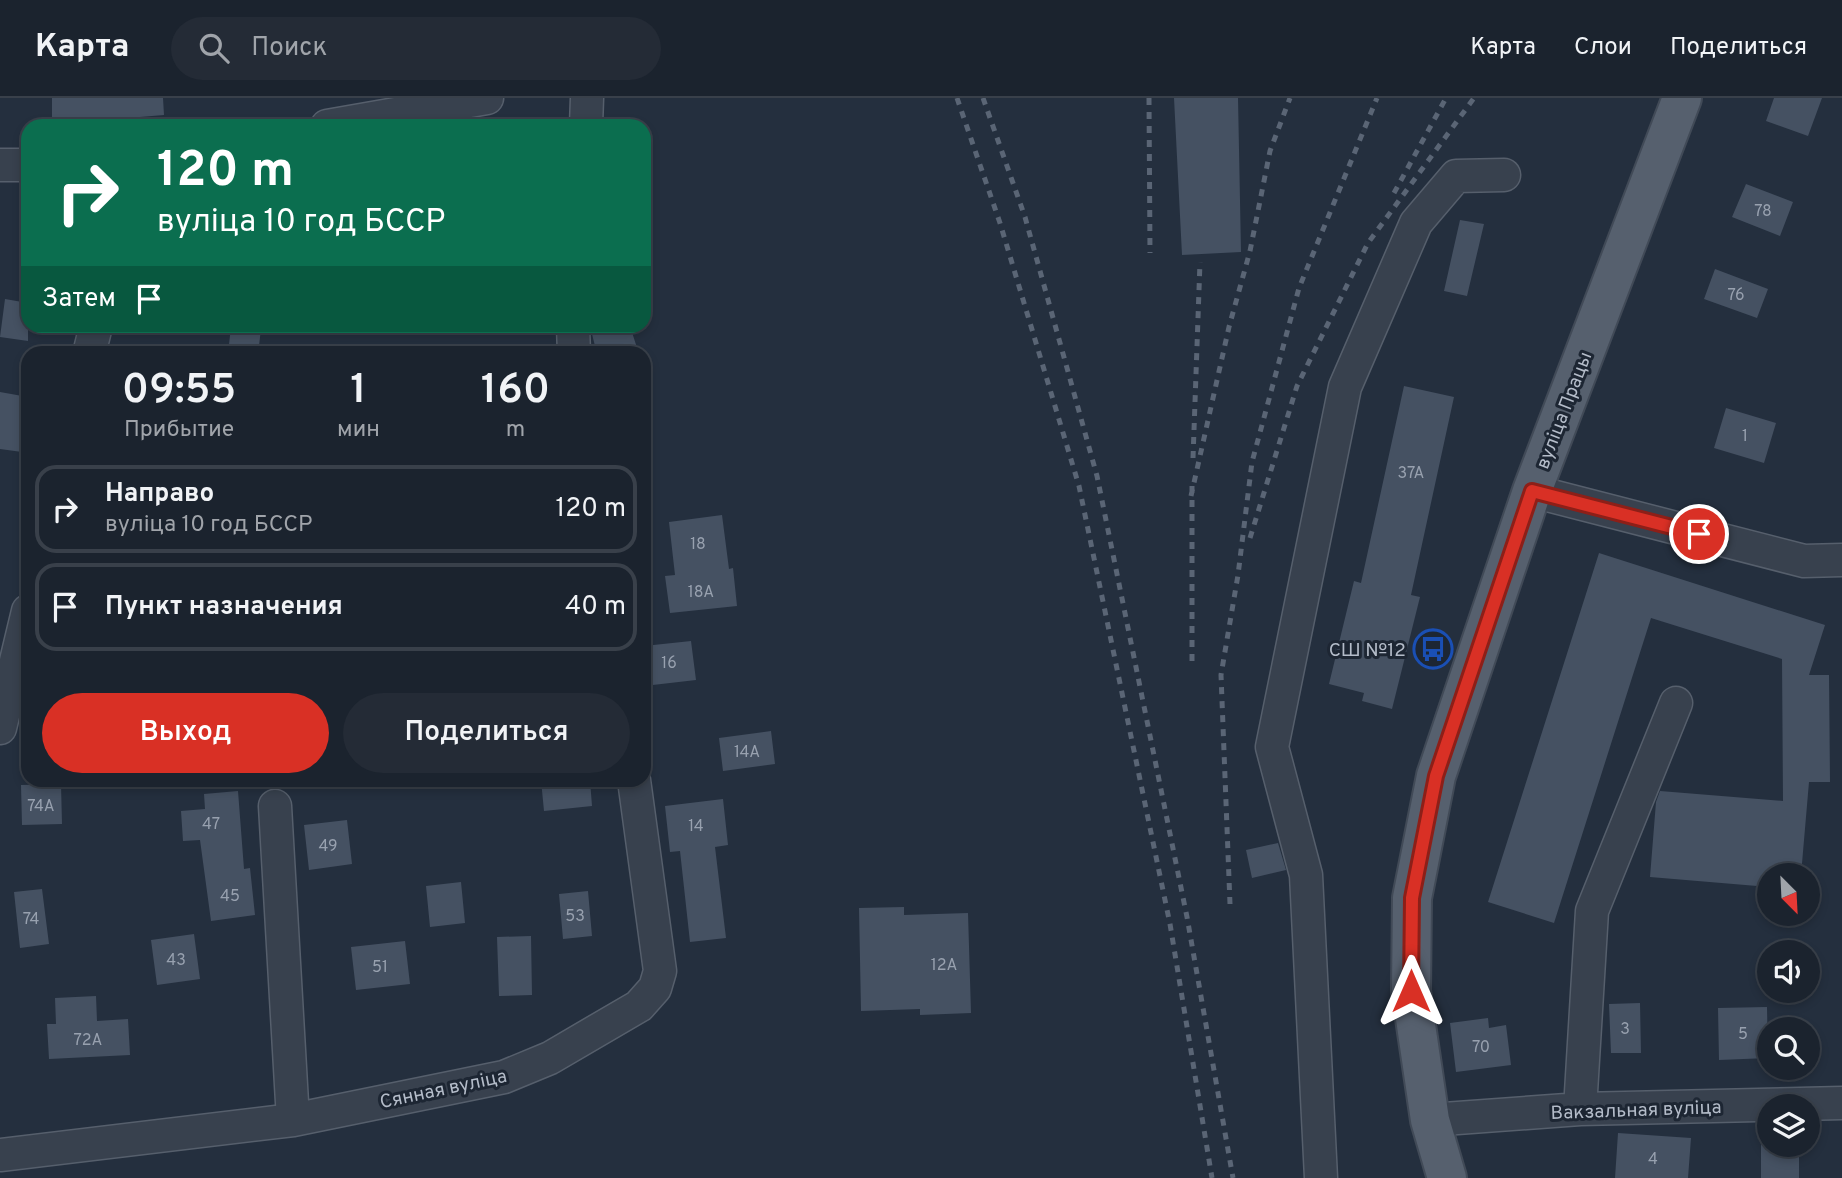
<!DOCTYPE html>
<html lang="ru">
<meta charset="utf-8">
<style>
:root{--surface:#1b232e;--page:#242b36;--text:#f1f3f6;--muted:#a0a4aa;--line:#39404a;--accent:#d93025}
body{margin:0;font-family:Overpass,sans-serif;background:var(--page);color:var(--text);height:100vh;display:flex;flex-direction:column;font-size:26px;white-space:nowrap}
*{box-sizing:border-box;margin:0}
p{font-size:23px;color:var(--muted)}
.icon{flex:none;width:38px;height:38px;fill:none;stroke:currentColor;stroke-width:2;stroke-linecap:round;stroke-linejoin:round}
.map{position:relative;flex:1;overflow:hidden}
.drawer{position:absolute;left:21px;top:248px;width:630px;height:441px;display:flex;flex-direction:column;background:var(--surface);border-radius:21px;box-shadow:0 4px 10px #0003,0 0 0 2px var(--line)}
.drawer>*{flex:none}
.hud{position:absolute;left:21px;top:21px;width:630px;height:214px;border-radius:21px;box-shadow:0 4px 10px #0003,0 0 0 2px var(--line);background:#0b6e4f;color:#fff;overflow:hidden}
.needle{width:46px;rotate:156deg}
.tools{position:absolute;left:1757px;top:765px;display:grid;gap:14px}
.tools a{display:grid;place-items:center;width:63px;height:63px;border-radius:50%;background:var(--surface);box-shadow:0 4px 10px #0003,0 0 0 2px var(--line);font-size:35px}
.pin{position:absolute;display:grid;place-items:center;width:60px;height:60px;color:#fff;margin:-30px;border:4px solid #fff;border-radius:50%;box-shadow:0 2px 7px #0007}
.me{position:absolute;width:77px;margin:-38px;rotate:0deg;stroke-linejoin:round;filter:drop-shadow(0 0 5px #0008)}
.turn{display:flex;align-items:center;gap:24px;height:147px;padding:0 21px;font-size:32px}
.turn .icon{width:91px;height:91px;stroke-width:2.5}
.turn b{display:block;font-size:49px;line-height:60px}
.then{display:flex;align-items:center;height:66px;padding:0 21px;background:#0003;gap:14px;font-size:26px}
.eta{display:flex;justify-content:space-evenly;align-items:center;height:119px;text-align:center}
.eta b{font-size:42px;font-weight:600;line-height:49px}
.primary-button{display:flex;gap:14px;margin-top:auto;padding:14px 21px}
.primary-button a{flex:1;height:80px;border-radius:42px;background:var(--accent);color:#fff;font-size:28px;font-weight:600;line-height:80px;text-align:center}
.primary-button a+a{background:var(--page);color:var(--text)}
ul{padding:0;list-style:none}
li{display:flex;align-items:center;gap:21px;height:88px;margin:0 14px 10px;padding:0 7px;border:4px solid var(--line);border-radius:21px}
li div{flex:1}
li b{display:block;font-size:26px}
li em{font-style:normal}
header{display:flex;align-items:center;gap:42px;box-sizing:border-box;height:98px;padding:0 35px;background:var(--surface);border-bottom:2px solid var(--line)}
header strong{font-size:33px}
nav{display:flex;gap:38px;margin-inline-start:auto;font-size:24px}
.search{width:490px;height:63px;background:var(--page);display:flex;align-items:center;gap:18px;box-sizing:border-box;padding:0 24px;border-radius:38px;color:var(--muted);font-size:26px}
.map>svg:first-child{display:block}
.building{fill:#455162}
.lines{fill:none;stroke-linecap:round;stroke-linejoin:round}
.minor-casing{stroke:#565f6c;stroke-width:35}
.major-casing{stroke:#414a57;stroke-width:42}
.minor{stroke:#38414e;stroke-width:32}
.major{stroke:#56606e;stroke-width:38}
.rail{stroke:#5a6575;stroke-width:5;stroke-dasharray:7 7;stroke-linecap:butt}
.route-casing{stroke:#8d1f18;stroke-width:18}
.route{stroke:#d93025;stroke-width:12}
.labels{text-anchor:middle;stroke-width:6;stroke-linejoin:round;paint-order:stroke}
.number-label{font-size:16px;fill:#98a1af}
.street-label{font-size:19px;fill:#b4bcc9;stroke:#1d2633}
.poi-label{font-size:19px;fill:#b4bcc9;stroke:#1d2633;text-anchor:end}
</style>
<header>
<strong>Карта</strong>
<div class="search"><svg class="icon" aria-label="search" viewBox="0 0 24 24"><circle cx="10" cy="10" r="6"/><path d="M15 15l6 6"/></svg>Поиск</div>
<nav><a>Карта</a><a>Слои</a><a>Поделиться</a></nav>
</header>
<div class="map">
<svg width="1842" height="1080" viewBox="0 0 1842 1080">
<rect width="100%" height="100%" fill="#242f3e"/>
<path class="building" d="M 52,0 L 163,0 L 164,17 L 104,22 L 104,24 L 52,26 Z
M 1174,0 L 1238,0 L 1241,154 L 1182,157 Z
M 1774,0 L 1822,0 L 1808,38 L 1766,23 Z
M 1746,86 L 1793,104 L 1780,138 L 1732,119 Z
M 1460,122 L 1484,126 L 1467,198 L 1444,193 Z
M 1715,171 L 1768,191 L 1757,220 L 1704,201 Z
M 5,201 L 28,205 L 28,243 L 0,239 Z
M 231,228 L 261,231 L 258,256 L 228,256 Z
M 617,228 L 630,228 L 639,256 L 597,256 L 592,236 Z
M 1404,288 L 1454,299 L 1411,497 L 1420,499 L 1392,611 L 1362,603 L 1364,595 L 1329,586 L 1354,483 L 1361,485 Z
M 0,294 L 28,299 L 28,315 L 22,354 L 0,351 Z
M 1726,310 L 1776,325 L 1764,365 L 1714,350 Z
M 722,417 L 729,471 L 733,470 L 737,508 L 670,515 L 665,478 L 675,477 L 669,424 Z
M 1599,455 L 1825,527 L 1809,577 L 1829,577 L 1830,684 L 1809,684 L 1801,777 L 1769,777 L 1769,789 L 1650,779 L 1656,704 L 1660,693 L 1783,703 L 1782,561 L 1651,520 L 1554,825 L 1488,804 Z
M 691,543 L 696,582 L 644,588 L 644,548 Z
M 771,633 L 775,666 L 723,673 L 719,640 Z
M 541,682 L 590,682 L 592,708 L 544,713 Z
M 61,686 L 62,726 L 22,727 L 21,687 Z
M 238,693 L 244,771 L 250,770 L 255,817 L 211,823 L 200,742 L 183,743 L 181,713 L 205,711 L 204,696 Z
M 723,701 L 728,747 L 715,749 L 726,840 L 690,844 L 680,753 L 670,754 L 665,708 Z
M 347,722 L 352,766 L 309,772 L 304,727 Z
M 1278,745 L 1286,772 L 1252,780 L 1246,752 Z
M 461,784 L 465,825 L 430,829 L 426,788 Z
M 42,791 L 49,846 L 20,850 L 14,794 Z
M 588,793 L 592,838 L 563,841 L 559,796 Z
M 904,809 L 904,817 L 968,815 L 971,915 L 920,917 L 920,911 L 861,913 L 859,810 Z
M 194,836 L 200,881 L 157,887 L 151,842 Z
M 531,838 L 532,897 L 499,898 L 497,839 Z
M 405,843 L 410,886 L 356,892 L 351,849 Z
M 96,898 L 97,923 L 128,921 L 130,957 L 49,961 L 47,926 L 56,926 L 55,900 Z
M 1640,905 L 1641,955 L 1611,955 L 1609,906 Z
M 1767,909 L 1768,960 L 1719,962 L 1718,910 Z
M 1488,920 L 1489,930 L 1506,927 L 1511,967 L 1456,974 L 1450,925 Z
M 1618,1035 L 1691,1040 L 1688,1080 L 1615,1080 Z
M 1761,1046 L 1799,1046 L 1799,1080 L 1761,1080 Z"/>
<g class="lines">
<g class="minor-casing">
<path id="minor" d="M 327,28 L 487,0
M 586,28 L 587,0
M 0,67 L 28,67
M 573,228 L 574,256
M 89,256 L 96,228
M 1532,393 L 1804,463 L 1842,462
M 0,630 L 28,513
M 275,708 L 293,1022
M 1580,1011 L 1592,813 L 1676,605
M 1430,1022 L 1580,1011 L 1842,1005
M 0,1057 L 293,1022 L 504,979 L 550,960 L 639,908 L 655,890 L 660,873 L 634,682
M 1321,1080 L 1306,777 L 1272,649 L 1345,289 L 1416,125 L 1456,78 L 1504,77"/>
</g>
<g class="major-casing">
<path id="major" d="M 1447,1080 L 1430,1022 L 1411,893 L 1412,800 L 1436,678 L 1532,393 L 1682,0"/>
</g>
<use href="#minor" class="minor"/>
<use href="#major" class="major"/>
<path class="rail" d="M 957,0 L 1000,125 L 1079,388 L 1170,826 L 1212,1080
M 983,0 L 1025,119 L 1097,378 L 1187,819 L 1233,1080
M 1149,0 L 1150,155
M 1394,95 L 1446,0
M 1193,360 L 1200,164
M 1192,388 L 1192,567
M 1191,398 L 1229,229 L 1250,153 L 1270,53 L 1290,0
M 1250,440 L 1297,288 L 1368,145 L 1474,0
M 1230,806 L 1221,577 L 1238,477 L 1252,364 L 1299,190 L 1377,0"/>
</g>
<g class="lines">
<g class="route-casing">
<path id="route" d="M 1411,893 L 1412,800 L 1436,678 L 1532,393 L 1699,436"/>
</g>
<use href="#route" class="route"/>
</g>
<defs>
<g id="bus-ring" transform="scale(2.0125)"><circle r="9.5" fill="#1d2633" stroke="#1a4fb4" stroke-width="1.5"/><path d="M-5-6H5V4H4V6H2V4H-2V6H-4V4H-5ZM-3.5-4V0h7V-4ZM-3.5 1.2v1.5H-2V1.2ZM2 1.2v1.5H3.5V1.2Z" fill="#1a4fb4"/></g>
</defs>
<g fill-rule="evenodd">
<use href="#bus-ring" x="1433" y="551"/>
</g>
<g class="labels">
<g class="number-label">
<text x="1763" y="118">78</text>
<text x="1736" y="202">76</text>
<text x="1745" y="343">1</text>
<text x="1411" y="380">37А</text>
<text x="698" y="451">18</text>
<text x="701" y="499">18А</text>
<text x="669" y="570">16</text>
<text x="747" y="659">14А</text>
<text x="41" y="713">74А</text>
<text x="211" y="731">47</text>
<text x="696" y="733">14</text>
<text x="328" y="753">49</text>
<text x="230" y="803">45</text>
<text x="575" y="823">53</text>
<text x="31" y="826">74</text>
<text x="176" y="867">43</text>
<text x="944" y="872">12А</text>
<text x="380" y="874">51</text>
<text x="1625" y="936">3</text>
<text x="1743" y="941">5</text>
<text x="88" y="947">72А</text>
<text x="1481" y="954">70</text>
<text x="1653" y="1066">4</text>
</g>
<g class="street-label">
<text transform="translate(1563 312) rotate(-69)" y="7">вуліца Працы</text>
<text transform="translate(443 990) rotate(-12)" y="7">Сянная вуліца</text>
<text transform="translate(1636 1011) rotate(-2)" y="7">Вакзальная вуліца</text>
</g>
<g class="poi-label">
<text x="1406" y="558">СШ №12</text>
</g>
</g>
</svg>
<div class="tools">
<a><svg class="needle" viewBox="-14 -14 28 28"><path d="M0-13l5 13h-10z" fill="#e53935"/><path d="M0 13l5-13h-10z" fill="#a0a4aa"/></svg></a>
<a><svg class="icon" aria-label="sound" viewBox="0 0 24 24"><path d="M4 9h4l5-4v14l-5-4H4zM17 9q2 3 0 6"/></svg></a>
<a><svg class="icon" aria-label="search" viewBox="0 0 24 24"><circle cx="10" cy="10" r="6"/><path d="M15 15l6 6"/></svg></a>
<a><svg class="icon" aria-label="layers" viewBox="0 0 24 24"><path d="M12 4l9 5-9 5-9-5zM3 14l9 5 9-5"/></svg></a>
</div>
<div class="pin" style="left:1699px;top:436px;background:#d93025"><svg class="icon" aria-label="arrive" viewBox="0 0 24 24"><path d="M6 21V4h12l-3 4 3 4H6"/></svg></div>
<svg class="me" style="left:1411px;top:893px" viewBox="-20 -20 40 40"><path d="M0-17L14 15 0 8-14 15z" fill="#d93025" stroke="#fff" stroke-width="4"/></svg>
<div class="hud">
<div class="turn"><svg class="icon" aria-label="right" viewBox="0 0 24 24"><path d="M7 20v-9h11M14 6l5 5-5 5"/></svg><div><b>120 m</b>вуліца 10 год БССР</div></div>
<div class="then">Затем<svg class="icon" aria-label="arrive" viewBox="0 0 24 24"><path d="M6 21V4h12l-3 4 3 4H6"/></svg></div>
</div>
<section class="drawer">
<div class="eta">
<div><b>09:55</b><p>Прибытие</p></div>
<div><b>1</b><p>мин</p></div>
<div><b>160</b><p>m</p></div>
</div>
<ul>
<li><svg class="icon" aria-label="right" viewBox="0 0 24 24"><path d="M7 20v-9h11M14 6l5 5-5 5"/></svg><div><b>Направо</b><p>вуліца 10 год БССР</p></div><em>120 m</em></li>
<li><svg class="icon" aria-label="arrive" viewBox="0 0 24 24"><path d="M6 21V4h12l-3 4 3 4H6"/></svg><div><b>Пункт назначения</b></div><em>40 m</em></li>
</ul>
<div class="primary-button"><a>Выход</a><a>Поделиться</a></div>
</section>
</div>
